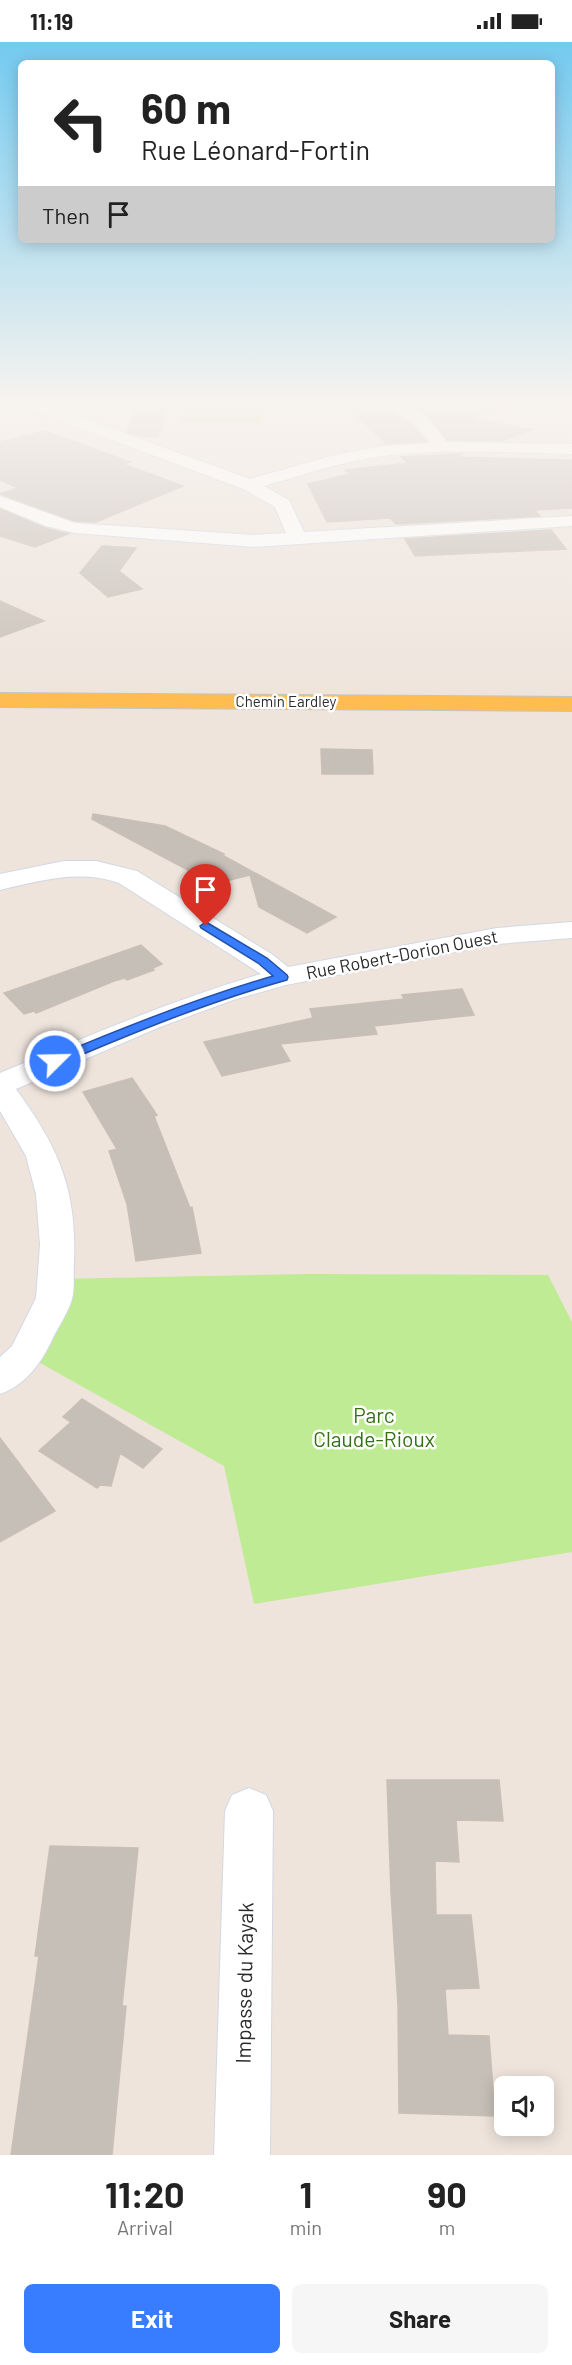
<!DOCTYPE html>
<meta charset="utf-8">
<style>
:root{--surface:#fff;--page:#f6f6f6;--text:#222;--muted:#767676;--accent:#387cff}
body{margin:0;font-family:Barlow,sans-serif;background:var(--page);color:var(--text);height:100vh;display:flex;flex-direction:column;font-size:22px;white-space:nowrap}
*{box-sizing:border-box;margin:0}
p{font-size:20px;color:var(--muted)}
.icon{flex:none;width:33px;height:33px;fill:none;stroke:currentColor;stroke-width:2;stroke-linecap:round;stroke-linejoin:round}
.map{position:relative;height:2113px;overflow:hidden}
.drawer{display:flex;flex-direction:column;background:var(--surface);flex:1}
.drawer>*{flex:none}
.hud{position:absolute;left:18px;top:18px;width:537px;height:183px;border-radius:9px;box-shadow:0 3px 15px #0003;background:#fff;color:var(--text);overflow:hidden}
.fabs{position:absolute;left:494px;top:2034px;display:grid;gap:12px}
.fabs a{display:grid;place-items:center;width:60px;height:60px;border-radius:9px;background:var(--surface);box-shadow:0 3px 15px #0003;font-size:30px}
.pin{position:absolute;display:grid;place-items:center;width:51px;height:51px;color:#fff;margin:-62px -26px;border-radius:50% 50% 50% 0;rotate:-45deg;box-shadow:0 0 6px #0007}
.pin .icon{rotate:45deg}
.me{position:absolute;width:66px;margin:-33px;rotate:67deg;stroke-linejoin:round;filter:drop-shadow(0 0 4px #0008)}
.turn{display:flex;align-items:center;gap:21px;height:126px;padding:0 24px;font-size:27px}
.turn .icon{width:78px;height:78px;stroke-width:2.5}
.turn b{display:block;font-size:42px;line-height:51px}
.then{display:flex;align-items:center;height:57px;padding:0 24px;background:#0003;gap:12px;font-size:22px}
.eta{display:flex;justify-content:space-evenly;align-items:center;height:102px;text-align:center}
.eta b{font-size:36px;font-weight:700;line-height:42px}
.button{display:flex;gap:12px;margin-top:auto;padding:12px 24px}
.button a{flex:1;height:69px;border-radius:9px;background:var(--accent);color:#fff;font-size:24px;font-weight:700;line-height:69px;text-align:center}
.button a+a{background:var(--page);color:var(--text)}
.status{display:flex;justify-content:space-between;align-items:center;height:42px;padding:0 30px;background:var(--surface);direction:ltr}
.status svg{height:16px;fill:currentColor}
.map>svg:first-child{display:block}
.green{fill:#beeb93}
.building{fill:#c6bfb7;stroke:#cabfb5;stroke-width:1.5}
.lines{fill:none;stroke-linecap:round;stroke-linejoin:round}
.minor-casing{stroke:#d1d8e5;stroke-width:2}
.major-casing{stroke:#c4c4c4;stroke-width:2}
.minor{fill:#fff;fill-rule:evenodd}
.major{fill:#ffbc50;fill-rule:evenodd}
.route{fill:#387cff;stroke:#2451a6;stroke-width:1.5}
.labels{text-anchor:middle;stroke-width:5;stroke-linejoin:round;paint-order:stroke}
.far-street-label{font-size:15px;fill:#2b2b2b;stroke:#fff}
.street-label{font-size:18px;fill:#2b2b2b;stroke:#fff}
.near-park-label{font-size:21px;fill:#347113;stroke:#fff}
.near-street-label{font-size:21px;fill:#2b2b2b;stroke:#fff}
</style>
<div class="status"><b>11:19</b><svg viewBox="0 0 49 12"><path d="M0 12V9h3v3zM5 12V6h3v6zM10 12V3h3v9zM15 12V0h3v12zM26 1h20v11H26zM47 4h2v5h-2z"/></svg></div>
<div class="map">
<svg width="572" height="2113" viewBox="0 0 572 2113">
<rect width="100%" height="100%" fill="#eee4dc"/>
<path class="green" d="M 187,359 L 265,359 L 261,381 L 181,380 Z
M 308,1232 L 548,1233 L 572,1280 L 572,1510 L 254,1562 L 224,1424 L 26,1313 L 56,1237 Z"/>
<path class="building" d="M 139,359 L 170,359 L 158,394 L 139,394 L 127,390 Z
M 341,359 L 375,359 L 411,382 L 426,399 L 387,402 Z
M 399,359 L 498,359 L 499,368 L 468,376 L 532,388 L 501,399 L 447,398 L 427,373 Z
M 45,389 L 130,420 L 123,422 L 183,444 L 96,480 L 75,479 L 0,452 L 18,446 L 0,438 L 0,400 Z
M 463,412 L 453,415 L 572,418 L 572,466 L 535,468 L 540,474 L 396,482 L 390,476 L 327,480 L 308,442 L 350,432 L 345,428 L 408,421 L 401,415 Z
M 0,467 L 45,486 L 68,492 L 35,505 L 0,494 Z
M 551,488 L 566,507 L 415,514 L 405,497 Z
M 102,504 L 136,506 L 119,529 L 142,547 L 108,555 L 80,531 Z
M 0,559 L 44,579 L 0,595 Z
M 321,707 L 372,708 L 373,732 L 322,732 Z
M 93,772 L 165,784 L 224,812 L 222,813 L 336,875 L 307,891 L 259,865 L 250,833 L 214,842 L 92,777 Z
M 141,903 L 162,922 L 153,926 L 154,928 L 127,938 L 125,936 L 114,939 L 36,971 L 34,969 L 24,972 L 4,951 Z
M 462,947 L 474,973 L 374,984 L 377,992 L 280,1002 L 290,1019 L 222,1034 L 204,1000 L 313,976 L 310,967 L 404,957 L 402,953 Z
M 132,1036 L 157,1073 L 154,1074 L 190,1166 L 192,1165 L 201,1211 L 136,1219 L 127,1162 L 109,1109 L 117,1107 L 83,1050 Z
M 82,1357 L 162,1407 L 143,1426 L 120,1411 L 111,1444 L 100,1443 L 97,1446 L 39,1409 L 71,1380 L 63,1375 Z
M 0,1396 L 55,1469 L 0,1500 Z
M 387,1738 L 499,1738 L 503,1779 L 456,1778 L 459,1820 L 435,1819 L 436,1873 L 471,1873 L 479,1946 L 445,1947 L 448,1993 L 489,1994 L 495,2074 L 399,2071 L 398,1963 L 391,1850 Z
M 50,1804 L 138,1806 L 122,1964 L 126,1964 L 112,2113 L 11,2113 L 39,1914 L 35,1914 Z"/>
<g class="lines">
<g class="minor-casing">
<path id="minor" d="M 14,359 L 36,359 L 250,437 L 335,413 L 383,404 L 431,401 L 412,380 L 377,359 C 409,359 430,372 446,400 L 572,402 L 572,412 C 510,411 446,406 384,414 C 343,419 303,433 264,444 L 289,458 L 304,490 L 572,474 L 572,484 L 254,505 L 75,491 L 46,484 L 0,465 L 0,454 L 75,481 L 254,493 L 286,491 L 275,465 L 243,447 L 16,362 Z
M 64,819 L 96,819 L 137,829 L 273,913 L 288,925 L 497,886 L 572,880 L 572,896 L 497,902 L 286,943 L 233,958 L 160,985 L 16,1047 C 58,1105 77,1146 74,1220 C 73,1231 75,1246 72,1257 C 68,1271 58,1285 52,1298 C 41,1321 26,1343 0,1352 L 0,1315 L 12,1304 L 36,1256 L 40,1203 L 36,1152 L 26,1114 L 0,1069 L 0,1031 C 86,995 171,958 261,932 L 119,841 C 79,827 39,839 0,848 L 0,832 Z
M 249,1746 L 266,1753 L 273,1769 L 270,2113 L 214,2113 L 225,1769 L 232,1753 Z"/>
</g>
<g class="major-casing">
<path id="major" d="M 0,651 L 572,655 L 572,669 L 0,665 Z"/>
</g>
<use href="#minor" class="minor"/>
<use href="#major" class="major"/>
</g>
<linearGradient id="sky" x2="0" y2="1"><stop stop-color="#73caf0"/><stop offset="0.55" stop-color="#f7f3ef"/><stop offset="1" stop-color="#f7f3ef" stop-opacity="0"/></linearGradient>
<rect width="572" height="655" fill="url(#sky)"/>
<path class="route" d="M 206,880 L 267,916 L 287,933 L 288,935 L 287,938 C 208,960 135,990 60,1022 L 51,1022 L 49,1019 L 51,1016 C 124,985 197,956 273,934 L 258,921 L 201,886 L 200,884 Z"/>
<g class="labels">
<g class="far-street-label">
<text x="286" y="665">Chemin Eardley</text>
</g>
<g class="street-label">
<text transform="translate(402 913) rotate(-11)" y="6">Rue Robert-Dorion Ouest</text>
</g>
<g class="near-park-label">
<text x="374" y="1381">Parc<tspan x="374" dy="24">Claude-Rioux</tspan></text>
</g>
<g class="near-street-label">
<text transform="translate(245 1941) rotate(-89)" y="7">Impasse du Kayak</text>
</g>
</g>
</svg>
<div class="fabs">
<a><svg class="icon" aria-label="sound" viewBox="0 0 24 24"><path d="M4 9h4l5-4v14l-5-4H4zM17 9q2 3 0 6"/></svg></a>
</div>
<div class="pin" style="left:206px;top:884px;background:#d93025"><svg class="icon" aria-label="arrive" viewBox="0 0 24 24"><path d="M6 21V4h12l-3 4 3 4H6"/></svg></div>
<svg class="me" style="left:55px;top:1019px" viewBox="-20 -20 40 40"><circle r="17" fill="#387cff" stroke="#fff" stroke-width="3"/><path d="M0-11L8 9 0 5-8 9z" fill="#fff"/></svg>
<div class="hud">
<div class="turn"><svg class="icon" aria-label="left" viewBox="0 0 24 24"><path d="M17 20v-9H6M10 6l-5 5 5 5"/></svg><div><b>60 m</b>Rue Léonard-Fortin</div></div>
<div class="then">Then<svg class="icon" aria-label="arrive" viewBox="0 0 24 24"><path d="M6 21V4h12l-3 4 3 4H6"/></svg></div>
</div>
</div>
<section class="drawer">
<div class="eta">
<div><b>11:20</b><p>Arrival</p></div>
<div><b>1</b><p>min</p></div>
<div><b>90</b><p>m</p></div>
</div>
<div class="button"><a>Exit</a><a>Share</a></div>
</section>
